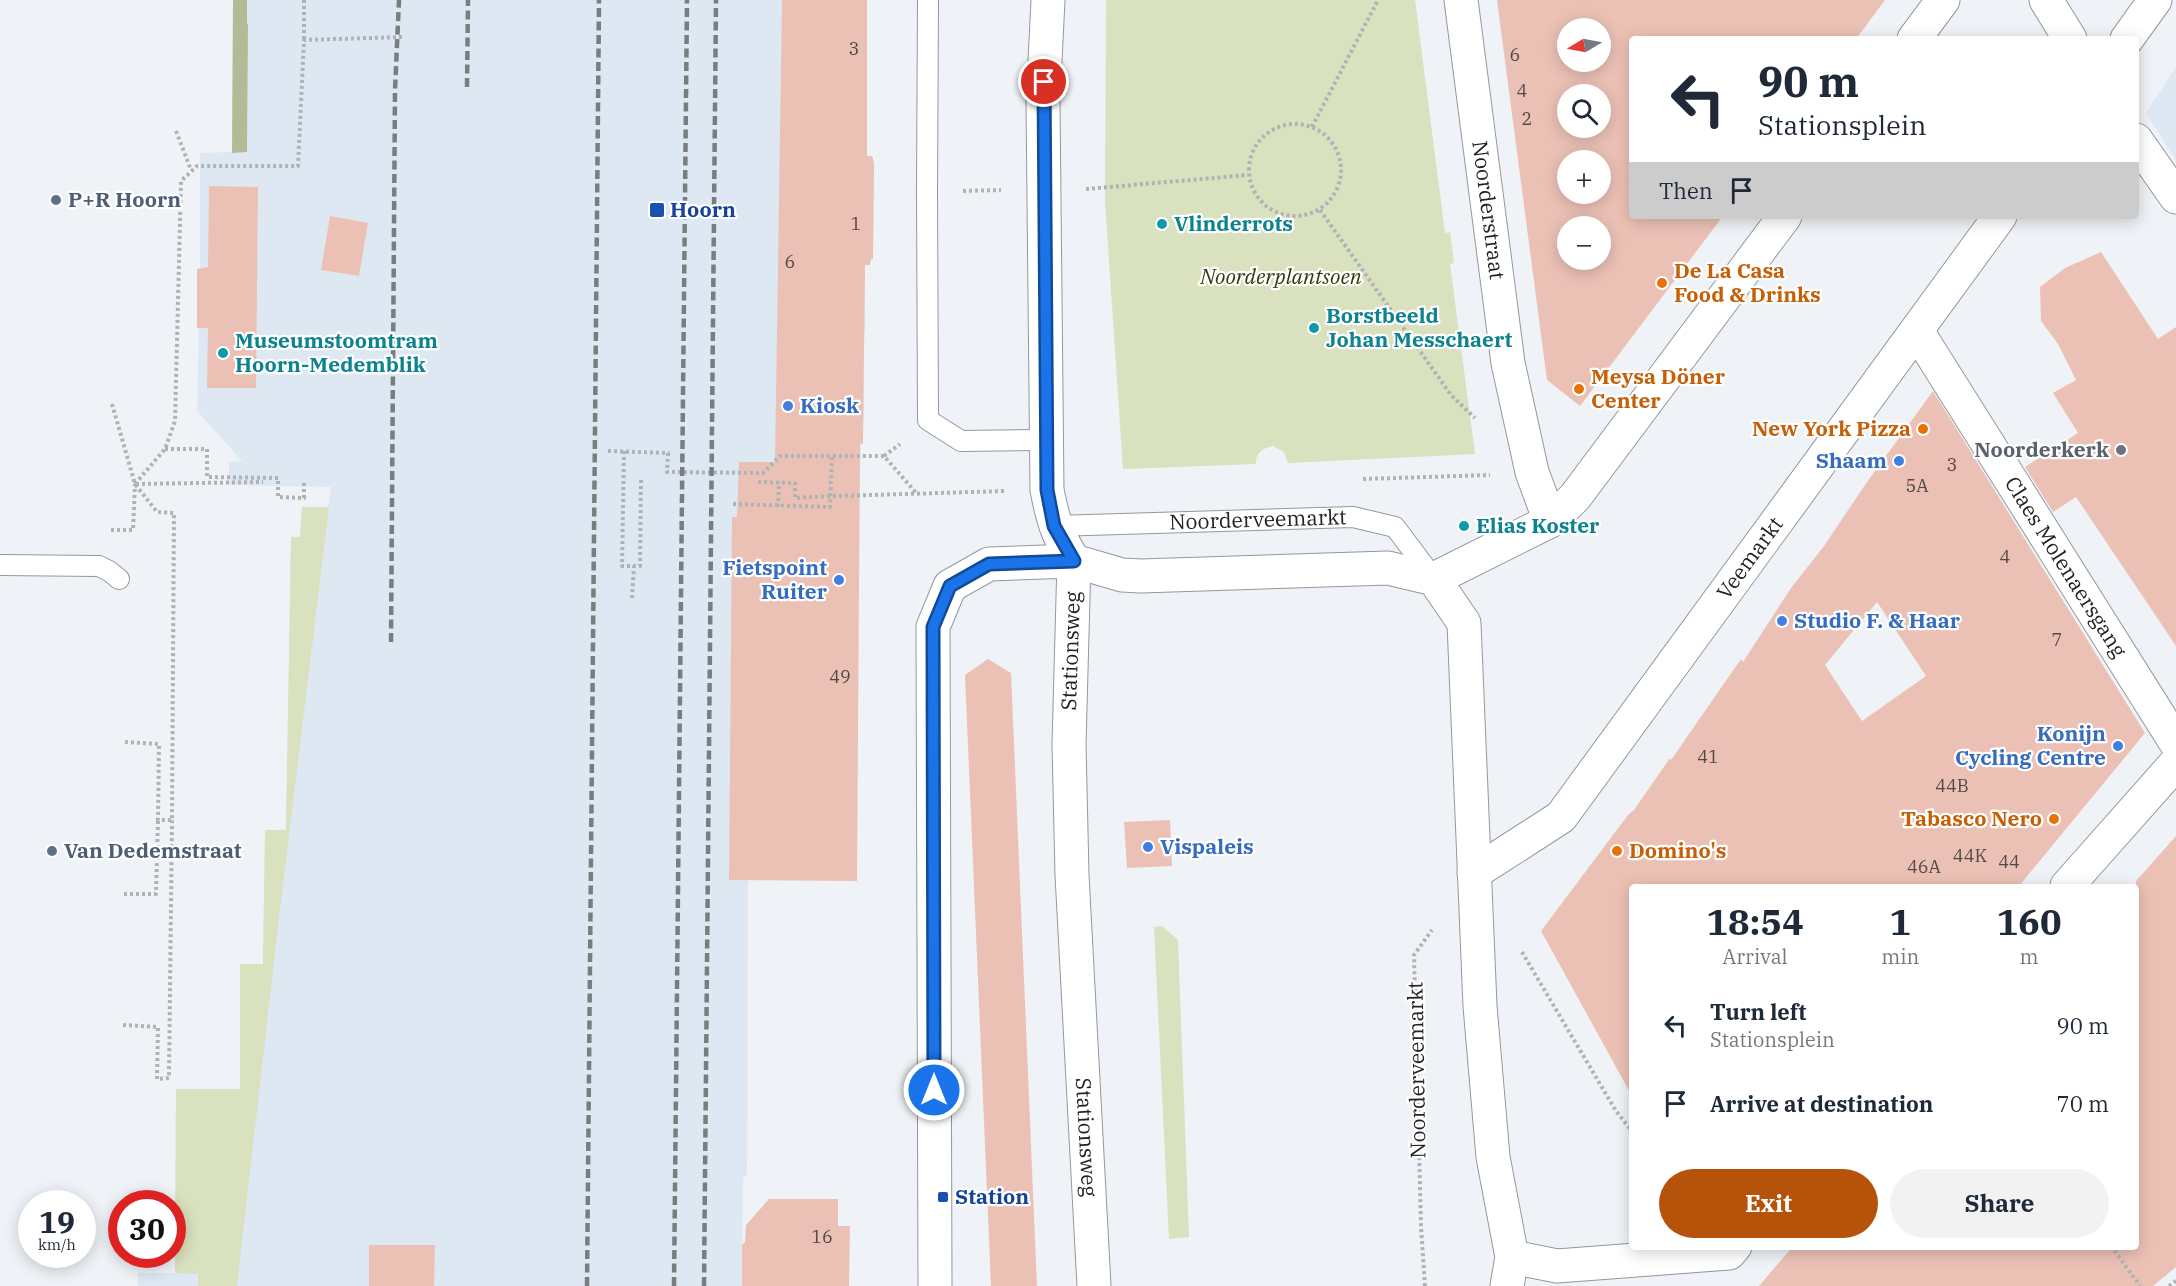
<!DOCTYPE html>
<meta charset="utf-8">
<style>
:root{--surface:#fff;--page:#f2f2f3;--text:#1f2937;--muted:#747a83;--accent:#b45309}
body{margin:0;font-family:"IBM Plex Serif",serif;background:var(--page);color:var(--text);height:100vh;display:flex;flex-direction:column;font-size:22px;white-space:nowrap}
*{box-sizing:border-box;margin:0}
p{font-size:20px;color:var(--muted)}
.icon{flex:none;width:33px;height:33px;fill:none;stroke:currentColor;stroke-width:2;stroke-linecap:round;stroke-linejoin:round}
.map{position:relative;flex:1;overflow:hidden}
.panel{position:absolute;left:1629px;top:884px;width:510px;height:366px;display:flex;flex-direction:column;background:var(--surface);border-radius:6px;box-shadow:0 3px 15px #0003}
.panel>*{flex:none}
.hud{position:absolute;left:1629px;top:36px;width:510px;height:183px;border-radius:6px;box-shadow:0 3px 15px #0003;background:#fff;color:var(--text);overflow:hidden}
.needle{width:39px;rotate:260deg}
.fabs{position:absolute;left:1557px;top:18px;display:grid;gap:12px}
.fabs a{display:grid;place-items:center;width:54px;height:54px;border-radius:50%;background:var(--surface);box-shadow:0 3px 15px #0003;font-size:30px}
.speed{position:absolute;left:18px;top:1190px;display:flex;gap:12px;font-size:30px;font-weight:700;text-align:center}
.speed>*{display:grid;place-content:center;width:78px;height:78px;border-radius:50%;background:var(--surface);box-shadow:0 3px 15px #0003;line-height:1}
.speed small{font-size:15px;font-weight:400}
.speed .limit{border:9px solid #d22;background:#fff;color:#111}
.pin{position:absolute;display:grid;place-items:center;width:51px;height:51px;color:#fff;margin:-26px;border:3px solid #fff;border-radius:50%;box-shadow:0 2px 6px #0007}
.me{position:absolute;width:66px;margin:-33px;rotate:0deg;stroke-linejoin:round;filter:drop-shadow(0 0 4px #0008)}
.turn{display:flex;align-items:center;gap:21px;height:126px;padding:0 30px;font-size:27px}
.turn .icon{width:78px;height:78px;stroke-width:2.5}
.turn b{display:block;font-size:42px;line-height:51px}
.then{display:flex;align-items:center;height:57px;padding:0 30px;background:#0003;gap:12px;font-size:22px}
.eta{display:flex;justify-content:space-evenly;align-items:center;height:102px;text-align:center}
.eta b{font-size:36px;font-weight:700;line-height:42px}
.button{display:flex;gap:12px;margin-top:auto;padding:12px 30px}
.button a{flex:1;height:69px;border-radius:36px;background:var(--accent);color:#fff;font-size:24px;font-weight:700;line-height:69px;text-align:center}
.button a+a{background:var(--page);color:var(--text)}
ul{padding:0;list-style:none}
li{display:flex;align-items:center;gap:18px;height:78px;padding:0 30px}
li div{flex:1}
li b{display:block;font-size:22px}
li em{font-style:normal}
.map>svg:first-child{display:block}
.built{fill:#dee8f2}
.green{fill:#d9e1be}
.forest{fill:#b3bb95}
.building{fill:#ecc1b5;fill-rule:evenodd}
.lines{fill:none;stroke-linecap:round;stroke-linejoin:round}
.lane-casing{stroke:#94989b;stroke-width:22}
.street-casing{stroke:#94989b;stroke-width:35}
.secondary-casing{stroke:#94989b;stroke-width:35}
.path{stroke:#b0b3b6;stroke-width:4;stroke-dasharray:3 3;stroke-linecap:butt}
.lane{stroke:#fff;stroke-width:20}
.street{stroke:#fff;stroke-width:33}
.secondary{stroke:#fff;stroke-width:33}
.rail{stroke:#7a7d7f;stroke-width:4.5;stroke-dasharray:9 4.5;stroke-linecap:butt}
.path-bridge{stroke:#b0b3b6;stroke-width:4;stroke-dasharray:3 3;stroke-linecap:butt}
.route-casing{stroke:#114b97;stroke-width:15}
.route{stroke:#1a73e8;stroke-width:10}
.service-dot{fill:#5c6f8a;stroke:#fff;stroke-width:2}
.transit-dot{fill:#1a4fb4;stroke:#fff;stroke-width:2}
.culture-dot{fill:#0f9aa8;stroke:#fff;stroke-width:2}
.food-dot{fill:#e8710a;stroke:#fff;stroke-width:2}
.shop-dot{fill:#3f7fe0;stroke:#fff;stroke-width:2}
.worship-dot{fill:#6b7280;stroke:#fff;stroke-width:2}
.labels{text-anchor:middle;stroke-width:4.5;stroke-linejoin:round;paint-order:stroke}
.number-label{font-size:18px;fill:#534a48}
.service-label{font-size:21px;font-weight:bold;fill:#4e5e75;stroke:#fff;text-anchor:start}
.street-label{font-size:21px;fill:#202223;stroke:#fff}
.transit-label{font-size:21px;font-weight:bold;fill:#164399;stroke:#fff;text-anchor:start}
.culture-label{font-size:21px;font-weight:bold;fill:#0d838f;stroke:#fff;text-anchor:start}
.food-label{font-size:21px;font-weight:bold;fill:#c56008;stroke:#fff;text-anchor:start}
.park-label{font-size:21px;font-style:italic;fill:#343a0d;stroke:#fff}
.shop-label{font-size:21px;font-weight:bold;fill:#366cbe;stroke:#fff;text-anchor:start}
.worship-label{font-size:21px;font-weight:bold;fill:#5b616d;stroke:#fff;text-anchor:end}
</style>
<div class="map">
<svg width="2176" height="1286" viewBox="0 0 2176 1286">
<rect width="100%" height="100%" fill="#eff3f7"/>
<path class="built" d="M 233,0 L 867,0 L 865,156 L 872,156 L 874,163 L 873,259 L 871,259 L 870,265 L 865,265 L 865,332 L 863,333 L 864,420 L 862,421 L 863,444 L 861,444 L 859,518 L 748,880 L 747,1175 L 743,1177 L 742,1286 L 138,1286 L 138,1273 L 175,1273 L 176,1089 L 240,1089 L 240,964 L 263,964 L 265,830 L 286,830 L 291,537 L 300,537 L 302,507 L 328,507 L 331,487 L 229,485 L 229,462 L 242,461 L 197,411 L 199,329 L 197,328 L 197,269 L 200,268 L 200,153 L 232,152 Z
M 2176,67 L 2176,160 L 2146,113 Z"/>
<path class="green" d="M 1106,0 L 1415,0 L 1445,233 L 1450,232 L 1454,263 L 1450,264 L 1475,454 L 1288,463 L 1284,452 L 1273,446 C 1263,448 1255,453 1256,464 L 1123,469 L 1105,201 Z
M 302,507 L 329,507 L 278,926 L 237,1286 L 198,1286 L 198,1274 L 175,1273 L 176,1089 L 240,1089 L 240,964 L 263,964 L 265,830 L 286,830 L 291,537 L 300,537 Z
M 1162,926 L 1178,940 L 1189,1237 L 1169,1239 L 1154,927 Z"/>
<path class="forest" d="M 233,0 L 247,0 L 247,23 L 248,24 L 247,152 L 232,153 Z"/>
<path class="building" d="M 782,0 L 867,0 L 867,156 L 872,156 L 874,163 L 873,259 L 871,259 L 870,265 L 865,265 L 863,444 L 860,443 L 857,881 L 729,880 L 732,517 L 737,517 L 739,462 L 775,462 Z
M 1497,0 L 1885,0 L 1856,39 L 1632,39 L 1632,216 L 1723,216 L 1580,406 L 1547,380 ZM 1568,28 L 1600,28 L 1600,62 L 1568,62 ZM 1568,94 L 1600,94 L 1600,128 L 1568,128 ZM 1568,160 L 1600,160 L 1600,194 L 1568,194 ZM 1568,226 L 1600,226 L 1600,260 L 1568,260 Z
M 209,186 L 258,187 L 256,388 L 207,388 L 208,328 L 197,328 L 197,269 L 208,267 Z
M 330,216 L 368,223 L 359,276 L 321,270 Z
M 2101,252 L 2158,339 L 2176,327 L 2176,646 L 2076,497 L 2053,512 L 2025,467 L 2078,433 L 2053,393 L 2076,380 L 2058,344 L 2041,321 L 2040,287 L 2065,268 Z
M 1933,391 L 2145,733 L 2019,886 L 1632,886 L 1632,1096 L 1541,931 L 1628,815 L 1634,810 L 1670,758 L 1671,760 L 1741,659 L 1743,662 L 1791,588 L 1824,546 L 1867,482 ZM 1877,602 L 1926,676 L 1862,721 L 1825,665 Z
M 988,659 L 1011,673 L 1037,1286 L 991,1286 L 965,675 Z
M 1170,820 L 1172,866 L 1127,868 L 1124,822 Z
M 2176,836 L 2176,1267 L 2153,1286 L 1759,1286 L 1793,1246 L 2136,1246 L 2136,881 Z
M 769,1199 L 838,1199 L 838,1226 L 850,1226 L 849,1286 L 742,1286 L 742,1245 L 745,1242 L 746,1225 Z
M 369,1245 L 435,1245 L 434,1286 L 369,1286 Z"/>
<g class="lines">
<g class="lane-casing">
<g id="lane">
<path d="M 928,0 L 927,191 L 928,420 L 961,441 L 1046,440"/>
<path id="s1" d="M 1054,526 L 1353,517 L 1395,527 L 1434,579"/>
<path d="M 0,565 L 99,566 L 109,571 L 119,579"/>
</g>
</g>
<g class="street-casing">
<g id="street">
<path id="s2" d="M 1461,0 L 1508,363 L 1532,472 L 1550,521"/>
<path d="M 2046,0 L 2070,39"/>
<path d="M 1914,39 L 1943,0"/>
<path d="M 2127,39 L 2155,0"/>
<path d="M 2136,140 L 2176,197"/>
<path id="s3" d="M 1917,331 L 2176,743"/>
<path d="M 1434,579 L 1550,521 L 1575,497 L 1785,216"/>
<path id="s4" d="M 1474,873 L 1561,817 L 2000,216"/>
<path d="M 2067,886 L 2176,763"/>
<path d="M 1512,1257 L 1557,1266 L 1729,1253 L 1735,1246"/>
<path id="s5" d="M 935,1286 L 933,627 L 950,586 L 989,564 L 1074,561 L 1069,744 L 1072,875 L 1094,1286"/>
</g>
</g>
<g class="secondary-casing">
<path id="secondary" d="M 1048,0 L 1043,102 L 1047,490 C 1053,520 1057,535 1074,561 L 1122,575 L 1141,576 L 1388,568 L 1434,579 L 1464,623 L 1480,1006 L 1493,1157 L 1512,1257 L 1507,1286"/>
</g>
<path class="path" d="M 304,0 L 304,40
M1249 170a46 46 0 1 1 92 0a46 46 0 1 1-92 0Z
M 1312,127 L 1378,0
M 176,131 L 191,170
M 1086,189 L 1248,175
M 963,191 L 1001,190
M 1320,210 L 1451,395 L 1475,418
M 112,404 L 135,484 L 157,512 L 174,513 L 172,820 L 158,820 L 159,744 L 125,742
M 165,449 L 207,449 L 207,477 L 278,478 L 278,497 L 304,498 L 304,483
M 608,451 L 668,453 L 667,472 L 763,473 L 780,456 L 884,456 L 917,494
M 624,451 L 622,566 L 640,566 L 641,480
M 884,456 L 900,444
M 1363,479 L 1490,475
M 758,482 L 795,483 L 795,498 L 809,497
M 135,484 L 165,449 L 175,421 L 181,181 L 197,166 L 298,166 L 304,40 L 403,37
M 136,484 L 263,482
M 839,496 L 1005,491
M 733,504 L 830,507 L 832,456
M 776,505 L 778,505 L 779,482
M 111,530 L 133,530 L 135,484
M 632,598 L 634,566
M 124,894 L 156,894 L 158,820
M 1522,952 L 1616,1111 L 1632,1131
M 123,1025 L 158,1027 L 157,1079 L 169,1078 L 172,820
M 2111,1246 L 2140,1286
M 1425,1286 L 1421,1227 L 1414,955 L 1432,930
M 2169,1286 L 2176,1281"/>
<use href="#lane" class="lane"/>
<use href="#street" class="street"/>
<use href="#secondary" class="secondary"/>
<path class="rail" d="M 467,87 L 468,0
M 391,642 L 395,90 L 399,0
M 587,1286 L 599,0
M 674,1286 L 687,0
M 704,1286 L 716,0"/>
<path class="path-bridge" d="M 809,497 L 839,496"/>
</g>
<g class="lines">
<g class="route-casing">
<path id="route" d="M 934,1090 L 933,627 L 950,586 L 989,564 L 1074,561 L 1054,526 L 1047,490 L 1044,82"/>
</g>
<use href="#route" class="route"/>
</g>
<g class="service-dot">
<circle cx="56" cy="200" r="6"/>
<circle cx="52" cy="851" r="6"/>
</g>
<g class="transit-dot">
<rect x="649" y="202" width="16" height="16" rx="3"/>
<rect x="937" y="1191" width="12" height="12" rx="3"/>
</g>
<g class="culture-dot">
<circle cx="1162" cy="224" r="6"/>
<circle cx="1314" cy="328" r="6"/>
<circle cx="223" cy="353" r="6"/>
<circle cx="1464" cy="526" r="6"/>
</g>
<g class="food-dot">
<circle cx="1662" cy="283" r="6"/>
<circle cx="1579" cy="389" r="6"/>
<circle cx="1923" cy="429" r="6"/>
<circle cx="2054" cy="819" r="6"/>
<circle cx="1617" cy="851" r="6"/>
</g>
<g class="shop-dot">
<circle cx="788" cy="406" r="6"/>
<circle cx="1899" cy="461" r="6"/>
<circle cx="839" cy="580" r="6"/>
<circle cx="1782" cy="621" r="6"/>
<circle cx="2118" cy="746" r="6"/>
<circle cx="1148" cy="847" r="6"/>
</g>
<circle class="worship-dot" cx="2121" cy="450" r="6"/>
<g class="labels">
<g class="number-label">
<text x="854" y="55">3</text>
<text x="1515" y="61">6</text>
<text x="1522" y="97">4</text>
<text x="1527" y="125">2</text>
<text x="856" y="230">1</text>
<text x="790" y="268">6</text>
<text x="1952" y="471">3</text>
<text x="1917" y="492">5A</text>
<text x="2005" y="563">4</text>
<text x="2057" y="646">7</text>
<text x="840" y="683">49</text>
<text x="1708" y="763">41</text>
<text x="1952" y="792">44B</text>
<text x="1970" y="862">44K</text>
<text x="2009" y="868">44</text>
<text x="1924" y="873">46A</text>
<text x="822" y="1243">16</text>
</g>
<g class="service-label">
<text x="68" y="207">P+R Hoorn</text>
<text x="64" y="858">Van Dedemstraat</text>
</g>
<g class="street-label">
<text dy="7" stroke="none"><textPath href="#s2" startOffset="212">Noorderstraat</textPath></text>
<text dy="7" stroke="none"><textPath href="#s1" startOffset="204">Noorderveemarkt</textPath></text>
<text dy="7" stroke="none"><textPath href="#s4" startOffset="424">Veemarkt</textPath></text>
<text dy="7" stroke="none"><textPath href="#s3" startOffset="279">Claes Molenaersgang</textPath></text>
<text transform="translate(1071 651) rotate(-88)" y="7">Stationsweg</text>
<text transform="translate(1417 1070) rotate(-91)" y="7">Noorderveemarkt</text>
<text dy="7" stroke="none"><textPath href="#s5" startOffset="1410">Stationsweg</textPath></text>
</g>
<g class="transit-label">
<text x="670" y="217">Hoorn</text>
<text x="955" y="1204">Station</text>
</g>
<g class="culture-label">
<text x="1174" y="231">Vlinderrots</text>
<text x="1326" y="323">Borstbeeld<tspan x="1326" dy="24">Johan Messchaert</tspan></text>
<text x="235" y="348">Museumstoomtram<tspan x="235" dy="24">Hoorn-Medemblik</tspan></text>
<text x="1476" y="533">Elias Koster</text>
</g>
<g class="food-label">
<text x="1674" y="278">De La Casa<tspan x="1674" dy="24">Food &amp; Drinks</tspan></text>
<text x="1591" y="384">Meysa Döner<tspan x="1591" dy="24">Center</tspan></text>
<text x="1911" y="436" text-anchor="end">New York Pizza</text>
<text x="2042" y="826" text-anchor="end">Tabasco Nero</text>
<text x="1629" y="858">Domino's</text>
</g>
<g class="park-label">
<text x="1281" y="284">Noorderplantsoen</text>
</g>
<g class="shop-label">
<text x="800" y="413">Kiosk</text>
<text x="1887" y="468" text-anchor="end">Shaam</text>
<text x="827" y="575" text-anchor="end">Fietspoint<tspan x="827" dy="24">Ruiter</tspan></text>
<text x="1794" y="628">Studio F. &amp; Haar</text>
<text x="2106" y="741" text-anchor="end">Konijn<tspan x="2106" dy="24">Cycling Centre</tspan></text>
<text x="1160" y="854">Vispaleis</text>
</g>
<g class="worship-label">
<text x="2109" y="457">Noorderkerk</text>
</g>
</g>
</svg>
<div class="fabs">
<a><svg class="needle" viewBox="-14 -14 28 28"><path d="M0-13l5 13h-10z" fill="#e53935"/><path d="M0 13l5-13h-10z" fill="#747a83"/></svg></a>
<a><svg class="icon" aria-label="search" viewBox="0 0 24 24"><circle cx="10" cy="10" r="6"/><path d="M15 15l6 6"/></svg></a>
<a>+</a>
<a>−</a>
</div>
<div class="speed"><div>19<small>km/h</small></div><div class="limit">30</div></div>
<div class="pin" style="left:1044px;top:82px;background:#d93025"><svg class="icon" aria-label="arrive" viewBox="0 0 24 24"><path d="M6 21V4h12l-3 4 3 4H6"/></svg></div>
<svg class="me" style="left:934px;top:1090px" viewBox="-20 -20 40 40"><circle r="17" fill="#1a73e8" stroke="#fff" stroke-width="3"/><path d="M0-11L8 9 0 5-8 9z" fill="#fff"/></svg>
<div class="hud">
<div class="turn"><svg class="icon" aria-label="left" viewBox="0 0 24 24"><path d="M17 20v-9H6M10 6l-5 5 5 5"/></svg><div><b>90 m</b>Stationsplein</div></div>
<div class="then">Then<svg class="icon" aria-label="arrive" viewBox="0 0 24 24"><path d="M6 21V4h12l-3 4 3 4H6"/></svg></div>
</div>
<section class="panel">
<div class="eta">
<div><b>18:54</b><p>Arrival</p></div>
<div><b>1</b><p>min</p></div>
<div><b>160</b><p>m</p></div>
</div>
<ul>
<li><svg class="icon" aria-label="left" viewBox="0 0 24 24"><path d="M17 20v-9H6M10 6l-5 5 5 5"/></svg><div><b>Turn left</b><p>Stationsplein</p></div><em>90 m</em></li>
<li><svg class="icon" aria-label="arrive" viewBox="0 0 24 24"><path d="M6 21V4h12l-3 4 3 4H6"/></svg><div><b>Arrive at destination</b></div><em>70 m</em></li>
</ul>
<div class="button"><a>Exit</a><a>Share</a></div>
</section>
</div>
